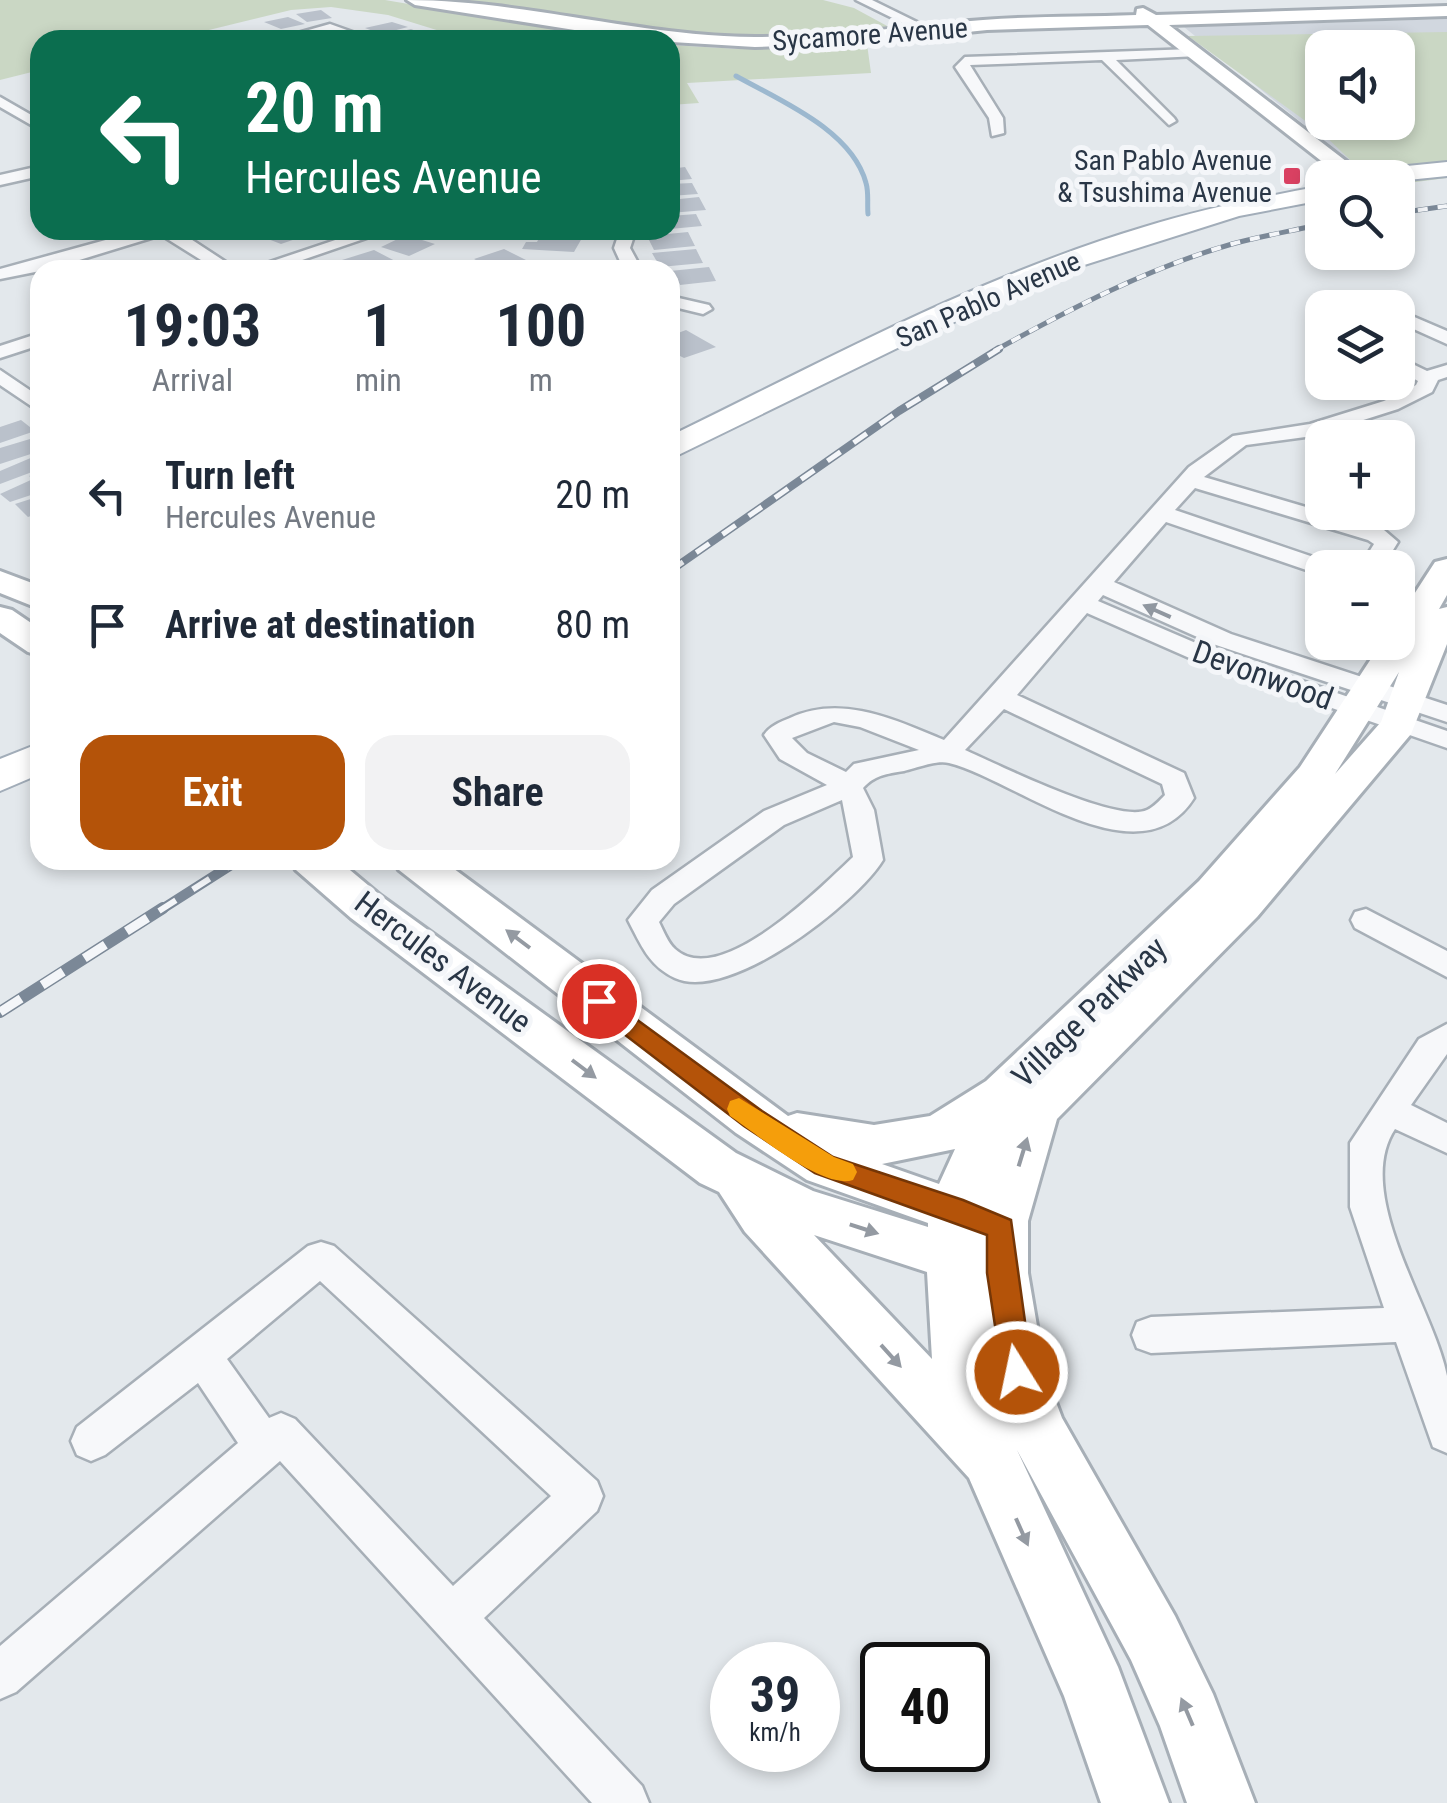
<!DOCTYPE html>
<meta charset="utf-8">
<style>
:root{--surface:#fff;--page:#f2f2f3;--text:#1f2937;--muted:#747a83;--accent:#b45309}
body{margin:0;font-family:"Roboto Condensed",sans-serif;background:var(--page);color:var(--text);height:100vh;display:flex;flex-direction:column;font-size:38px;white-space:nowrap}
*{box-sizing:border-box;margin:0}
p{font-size:32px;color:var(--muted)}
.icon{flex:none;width:55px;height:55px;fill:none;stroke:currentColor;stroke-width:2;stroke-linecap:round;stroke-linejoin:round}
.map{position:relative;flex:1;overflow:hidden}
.details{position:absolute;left:30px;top:260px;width:650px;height:610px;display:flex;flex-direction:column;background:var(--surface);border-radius:30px;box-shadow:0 5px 15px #0003}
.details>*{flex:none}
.hud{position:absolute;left:30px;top:30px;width:650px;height:210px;border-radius:30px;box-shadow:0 5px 15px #0003;background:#0b6e4f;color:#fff;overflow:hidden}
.fabs{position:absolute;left:1305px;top:30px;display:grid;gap:20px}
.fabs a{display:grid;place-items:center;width:110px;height:110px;border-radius:20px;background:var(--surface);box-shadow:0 5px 15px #0003;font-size:50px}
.speed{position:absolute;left:710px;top:1642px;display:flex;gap:20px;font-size:50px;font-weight:700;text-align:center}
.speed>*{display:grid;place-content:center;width:130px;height:130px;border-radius:50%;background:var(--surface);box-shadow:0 5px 15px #0003;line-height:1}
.speed small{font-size:25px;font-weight:400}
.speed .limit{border:5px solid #111;border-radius:15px;background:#fff;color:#111}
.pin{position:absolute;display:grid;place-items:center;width:85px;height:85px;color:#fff;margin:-42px;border:5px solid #fff;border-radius:50%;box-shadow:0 2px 10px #0007}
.me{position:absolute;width:110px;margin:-55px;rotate:350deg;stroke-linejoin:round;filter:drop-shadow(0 0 8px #0008)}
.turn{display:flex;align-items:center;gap:35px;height:210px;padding:0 50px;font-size:45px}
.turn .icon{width:130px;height:130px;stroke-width:2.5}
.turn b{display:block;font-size:70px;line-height:85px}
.eta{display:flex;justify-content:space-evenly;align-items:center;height:170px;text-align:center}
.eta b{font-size:60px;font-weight:700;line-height:70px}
.button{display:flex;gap:20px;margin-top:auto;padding:20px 50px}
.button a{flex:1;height:115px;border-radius:30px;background:var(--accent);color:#fff;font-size:40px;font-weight:700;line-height:115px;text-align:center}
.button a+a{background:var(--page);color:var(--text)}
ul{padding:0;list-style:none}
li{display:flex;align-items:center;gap:30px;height:130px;padding:0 50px}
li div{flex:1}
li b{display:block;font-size:38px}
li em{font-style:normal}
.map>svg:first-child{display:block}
.built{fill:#d1d7df;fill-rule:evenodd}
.green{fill:#cad7c4;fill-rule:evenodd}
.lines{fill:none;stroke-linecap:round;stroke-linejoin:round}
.stream{stroke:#9cb8cf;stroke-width:5}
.building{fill:#bac1cb}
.street-casing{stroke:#a7afb7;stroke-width:5}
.secondary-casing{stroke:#a7afb7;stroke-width:6}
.primary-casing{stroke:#a2adb9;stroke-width:4}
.street{fill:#f7f8fa;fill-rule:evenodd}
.secondary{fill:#fff;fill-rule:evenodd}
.primary{fill:#fff;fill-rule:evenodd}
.rail-far3-casing{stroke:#7b8897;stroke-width:5}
.rail-far2-casing{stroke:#7b8897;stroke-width:8}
.rail-far1-casing{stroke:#7b8897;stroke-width:10}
.rail-casing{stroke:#7b8897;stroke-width:12}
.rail-far3{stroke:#f4f6f9;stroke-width:4;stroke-dasharray:10;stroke-linecap:butt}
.rail-far2{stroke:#f4f6f9;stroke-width:5;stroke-dasharray:16;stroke-linecap:butt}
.rail-far1{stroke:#f4f6f9;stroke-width:6;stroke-dasharray:20;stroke-linecap:butt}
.rail{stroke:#f4f6f9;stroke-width:9;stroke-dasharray:25;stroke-linecap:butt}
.oneway{fill:#9097a0}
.oneway2{fill:#949aa2}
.route{fill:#b45309;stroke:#753606;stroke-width:2.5}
.slow{fill:#f59e0b}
.poi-dot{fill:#d94162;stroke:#f4f6f9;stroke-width:4}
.labels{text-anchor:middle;stroke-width:10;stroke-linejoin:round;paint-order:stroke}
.far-street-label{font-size:28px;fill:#293646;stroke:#f4f6f9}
.far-poi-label{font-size:28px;fill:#293646;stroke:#f4f6f9;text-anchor:end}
.street-label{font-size:32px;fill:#293646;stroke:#f4f6f9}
</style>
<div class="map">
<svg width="1447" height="1803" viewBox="0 0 1447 1803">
<rect width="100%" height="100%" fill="#e3e8ec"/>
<path class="built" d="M 1447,19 L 1447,166 L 1367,176 L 1184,27 ZM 1322,48 L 1398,48 L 1398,122 L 1322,122 Z"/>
<path class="green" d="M 0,0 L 385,0 L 619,40 L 469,40 L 388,15 L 331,7 L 291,10 L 168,40 L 40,40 L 40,70 L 0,80 Z
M 453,0 L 823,0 L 854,8 L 889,27 C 751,58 590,24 453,0 Z
M 1447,32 L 1447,178 L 1408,183 L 1398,178 L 1367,176 L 1322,133 L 1188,36 ZM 1322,48 L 1398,48 L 1398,122 L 1322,122 Z
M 867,44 L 871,73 L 687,83 L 699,103 L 670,105 L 670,45 L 739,49 Z"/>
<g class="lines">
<path class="stream" d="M 736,76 C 779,100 852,130 866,183 C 869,193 867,204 868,214"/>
</g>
<path class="building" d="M 321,10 L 332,18 L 307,22 L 296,14 Z
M 288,17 L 305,24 L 281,29 L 264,22 Z
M 392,22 L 408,27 L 381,34 L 365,28 Z
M 411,29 L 426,35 L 405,40 L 385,35 Z
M 233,30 L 245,38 L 216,40 L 208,35 Z
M 685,167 L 692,179 L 670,181 L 670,169 Z
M 692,183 L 698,194 L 670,196 L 670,184 Z
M 699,197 L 706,210 L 670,213 L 670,200 Z
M 696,214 L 702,226 L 670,229 L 670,216 Z
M 266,230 L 301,230 L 310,234 L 281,244 L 255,234 Z
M 688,232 L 695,246 L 654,250 L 647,236 Z
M 406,235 L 435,244 L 409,256 L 381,247 Z
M 540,236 L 582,238 L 574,252 L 522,249 L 526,242 L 537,242 Z
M 504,249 L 530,262 L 495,270 L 474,259 Z
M 696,249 L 703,263 L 660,267 L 652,253 Z
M 374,250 L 399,263 L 361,270 L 342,260 Z
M 709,267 L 716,281 L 680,285 L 677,278 L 670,278 L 670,271 Z
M 686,330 L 716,347 L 684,358 L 670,351 L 670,336 Z
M 21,420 L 35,431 L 0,443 L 0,427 Z
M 40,436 L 40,451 L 0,464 L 0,448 Z
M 40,454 L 40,469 L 0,484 L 0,471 Z
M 40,472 L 40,492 L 10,502 L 0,494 L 33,479 L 29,476 Z
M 40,496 L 40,513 L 28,517 L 15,504 Z"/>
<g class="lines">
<g class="street-casing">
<path id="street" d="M 856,0 L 872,0 L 933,30 L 923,33 Z
M 330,24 L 375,40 C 359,40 348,35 333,33 C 315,30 292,40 273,40 Z
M 1193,49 L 1199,53 L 1198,56 L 1116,60 L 1174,118 L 1176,121 L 1169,125 L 1102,60 L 970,65 L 1003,118 L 1004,133 L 992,136 L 989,118 L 955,67 L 965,57 Z
M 0,97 L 40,120 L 40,130 L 0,107 Z
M 40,166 L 40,176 L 0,185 L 0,175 Z
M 142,230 L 177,230 L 238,270 L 217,270 L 161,235 L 50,269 L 0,279 L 0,269 Z
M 365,230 L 390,230 L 273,270 L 246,270 Z
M 620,230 L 636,230 L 630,248 L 642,270 L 624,270 L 614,248 Z
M 670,296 L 709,305 L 712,309 L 703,314 L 670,306 Z
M 1398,310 L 1447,331 L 1447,344 L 1398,322 Z
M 40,333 L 40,345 L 0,358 L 0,346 Z
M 1398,357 L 1427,371 L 1447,365 L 1447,377 L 1438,380 L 1432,392 L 1398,409 L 1313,436 L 1246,445 L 1204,477 L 1384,530 L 1398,542 L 1382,568 L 1359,568 L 1374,544 L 1368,540 L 1195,488 L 1175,510 L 1331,563 L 1334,568 L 1322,568 L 1322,575 L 1315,573 L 1166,522 L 1114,582 L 1231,634 L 1447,705 L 1447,722 L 1213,644 L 1103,595 L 1098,601 L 1212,650 L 1447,731 L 1447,748 L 1194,660 L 1087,613 L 1017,695 L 1184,773 L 1194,798 C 1140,884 1014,779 949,763 C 936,760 917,768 904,771 C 886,774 875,775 863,788 L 874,810 L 883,860 C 856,904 729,1003 675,978 C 649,966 641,945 628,920 L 652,890 L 764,811 L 827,785 L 780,759 L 764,735 C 770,726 780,722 790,718 C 842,694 895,720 944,740 L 1189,467 L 1233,436 L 1310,424 L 1384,401 L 1416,385 L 1418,381 L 1398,370 ZM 1004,709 L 1162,784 L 1165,795 C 1160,800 1154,807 1147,810 C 1117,824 999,765 965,750 ZM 834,722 L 860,727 L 919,750 L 854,764 L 846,772 L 807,753 L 792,738 ZM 842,800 L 853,857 C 821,887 720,990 675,949 C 668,943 663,930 659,922 L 674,904 L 784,825 Z
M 0,370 L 40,397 L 40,412 L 0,385 Z
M 1366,909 L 1447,951 L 1447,977 L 1355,928 L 1351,920 L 1355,912 Z
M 1447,1024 L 1447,1054 L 1411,1105 L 1447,1123 L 1447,1153 L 1395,1129 C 1352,1194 1434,1308 1447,1376 C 1447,1399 1447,1428 1447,1453 L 1433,1447 L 1396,1342 L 1151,1353 L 1137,1348 L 1132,1335 L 1137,1322 L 1151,1317 L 1384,1308 L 1350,1207 L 1350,1143 L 1419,1039 Z
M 321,1242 L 334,1246 L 597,1481 L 603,1496 L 597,1511 L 484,1618 L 642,1786 L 649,1803 L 592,1803 L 280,1461 L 16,1692 L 0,1699 L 0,1646 L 238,1443 L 198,1383 L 105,1455 L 91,1461 L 77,1455 L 71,1441 L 77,1427 L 308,1246 ZM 320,1281 L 551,1496 L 453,1586 L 295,1419 L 281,1413 L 269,1418 L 227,1359 Z"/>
</g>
<g class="secondary-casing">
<path id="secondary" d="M 407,0 C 523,0 638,36 755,37 C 832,37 907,26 983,20 C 1034,16 1085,17 1136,15 L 1137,9 L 1143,8 L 1156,15 L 1447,6 L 1447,16 L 1169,25 L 1368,178 L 1343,178 L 1148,25 L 987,30 L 859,43 L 755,47 L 638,40 L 415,5 Z
M 1447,559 L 1447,595 L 1439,609 L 1447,607 L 1447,644 L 1411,734 L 1257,917 L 1057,1119 L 1028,1221 L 1028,1273 L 1045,1373 L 1062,1418 L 1175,1616 L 1213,1694 L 1255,1803 L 1187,1803 L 1160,1726 L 1131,1660 L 1017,1450 L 1118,1667 L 1169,1803 L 1101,1803 L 1064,1696 L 969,1478 L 745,1232 L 719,1192 L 700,1183 L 351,918 L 296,870 L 290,860 L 338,860 L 381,896 L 736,1153 L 813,1191 L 928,1227 L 928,1223 L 807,1180 L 736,1133 L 399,870 L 393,860 L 442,860 L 788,1116 L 797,1113 L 874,1125 L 930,1116 L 986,1081 L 1199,881 L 1300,767 L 1382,642 L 1398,642 L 1398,619 L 1435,562 ZM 1399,672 L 1381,722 L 1335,774 ZM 955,1149 L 939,1184 L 882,1164 ZM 814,1235 L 927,1272 L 932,1359 Z
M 0,571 L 40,586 L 40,609 L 0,593 Z
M 0,607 L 12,610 L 40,629 L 40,656 L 28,652 L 0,633 Z"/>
</g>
<g class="primary-casing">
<path id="primary" d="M 1447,162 L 1447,176 L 1398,181 L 1398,178 L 1345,178 L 1357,171 Z
M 1322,186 L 1322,200 L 1239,216 L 1078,267 L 918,338 L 670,459 L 670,436 C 824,361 979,276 1144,227 C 1202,209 1262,197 1322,186 Z
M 40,743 L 40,774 L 0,791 L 0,759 Z"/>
</g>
<use href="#street" class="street"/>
<use href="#secondary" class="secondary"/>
<use href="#primary" class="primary"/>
<g class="rail-far3-casing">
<path id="rail-far3" d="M 1398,213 L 1447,206
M 994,351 C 1070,309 1148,268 1232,244 C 1261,236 1292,231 1322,224"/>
</g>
<g class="rail-far2-casing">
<path id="rail-far2" d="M 670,571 L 899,411 L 999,349"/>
</g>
<g class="rail-far1-casing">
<path id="rail-far1" d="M 159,911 L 239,860"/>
</g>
<g class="rail-casing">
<path id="rail" d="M 0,1012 L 163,908"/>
</g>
<use href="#rail-far3" class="rail-far3"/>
<use href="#rail-far2" class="rail-far2"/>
<use href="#rail-far1" class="rail-far1"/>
<use href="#rail" class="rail"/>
</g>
<defs><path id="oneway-solid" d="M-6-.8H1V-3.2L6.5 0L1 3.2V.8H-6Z" transform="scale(2.5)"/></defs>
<use class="oneway" href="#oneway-solid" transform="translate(1157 611) rotate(-156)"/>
<g class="oneway2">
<use href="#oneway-solid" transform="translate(518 939) rotate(-143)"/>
<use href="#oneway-solid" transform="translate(584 1069) rotate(37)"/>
<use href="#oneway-solid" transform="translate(1023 1152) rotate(-73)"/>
<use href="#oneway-solid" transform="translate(864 1229) rotate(18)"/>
<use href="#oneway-solid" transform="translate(891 1356) rotate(48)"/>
<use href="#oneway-solid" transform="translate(1022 1532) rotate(66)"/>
<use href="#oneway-solid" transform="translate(1187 1712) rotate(-113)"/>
</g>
<path class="route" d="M 599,992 L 762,1111 L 833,1157 L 963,1200 L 1011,1220 L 1032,1372 L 1027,1382 L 1017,1386 L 1006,1382 L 1002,1372 L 987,1273 L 987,1235 L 815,1173 L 744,1126 L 590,1008 L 587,1001 L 590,995 Z"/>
<path class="slow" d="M 739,1098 L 834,1157 L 853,1164 L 857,1172 L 853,1180 C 823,1190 757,1134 730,1116 L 727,1109 L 730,1101 Z"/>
<rect class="poi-dot" x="1282" y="166" width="20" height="20" rx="5"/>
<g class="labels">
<g class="far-street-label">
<text transform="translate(870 34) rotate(-4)" y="10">Sycamore Avenue</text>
<text transform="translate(988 299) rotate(-24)" y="10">San Pablo Avenue</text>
</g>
<g class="far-poi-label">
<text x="1272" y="170">San Pablo Avenue<tspan x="1272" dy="32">&amp; Tsushima Avenue</tspan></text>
</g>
<g class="street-label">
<text transform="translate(1263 675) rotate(20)" y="11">Devonwood</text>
<text transform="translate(443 962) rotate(37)" y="11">Hercules Avenue</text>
<text transform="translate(1089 1012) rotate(-44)" y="11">Village Parkway</text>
</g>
</g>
</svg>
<div class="fabs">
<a><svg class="icon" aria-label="sound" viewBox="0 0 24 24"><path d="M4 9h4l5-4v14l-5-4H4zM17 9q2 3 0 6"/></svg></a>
<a><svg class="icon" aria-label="search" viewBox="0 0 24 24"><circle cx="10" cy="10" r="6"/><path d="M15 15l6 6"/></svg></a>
<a><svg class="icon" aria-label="layers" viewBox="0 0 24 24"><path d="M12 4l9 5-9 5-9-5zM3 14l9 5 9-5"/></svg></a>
<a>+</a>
<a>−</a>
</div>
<div class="speed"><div>39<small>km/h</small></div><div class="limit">40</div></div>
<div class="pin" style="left:599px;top:1001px;background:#d93025"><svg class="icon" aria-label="arrive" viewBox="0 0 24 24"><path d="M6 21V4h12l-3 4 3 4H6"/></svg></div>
<svg class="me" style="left:1017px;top:1372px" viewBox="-20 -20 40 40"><circle r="17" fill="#b45309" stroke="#fff" stroke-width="3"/><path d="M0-11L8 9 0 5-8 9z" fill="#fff"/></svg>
<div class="hud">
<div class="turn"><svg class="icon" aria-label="left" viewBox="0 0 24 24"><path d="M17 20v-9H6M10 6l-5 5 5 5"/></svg><div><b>20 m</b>Hercules Avenue</div></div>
</div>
<section class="details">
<div class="eta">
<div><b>19:03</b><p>Arrival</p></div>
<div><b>1</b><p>min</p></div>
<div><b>100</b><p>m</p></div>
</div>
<ul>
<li><svg class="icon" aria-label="left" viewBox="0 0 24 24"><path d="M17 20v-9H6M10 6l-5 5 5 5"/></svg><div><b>Turn left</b><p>Hercules Avenue</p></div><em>20 m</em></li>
<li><svg class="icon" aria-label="arrive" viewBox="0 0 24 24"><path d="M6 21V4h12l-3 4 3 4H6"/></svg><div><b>Arrive at destination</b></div><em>80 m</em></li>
</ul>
<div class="button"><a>Exit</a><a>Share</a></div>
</section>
</div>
